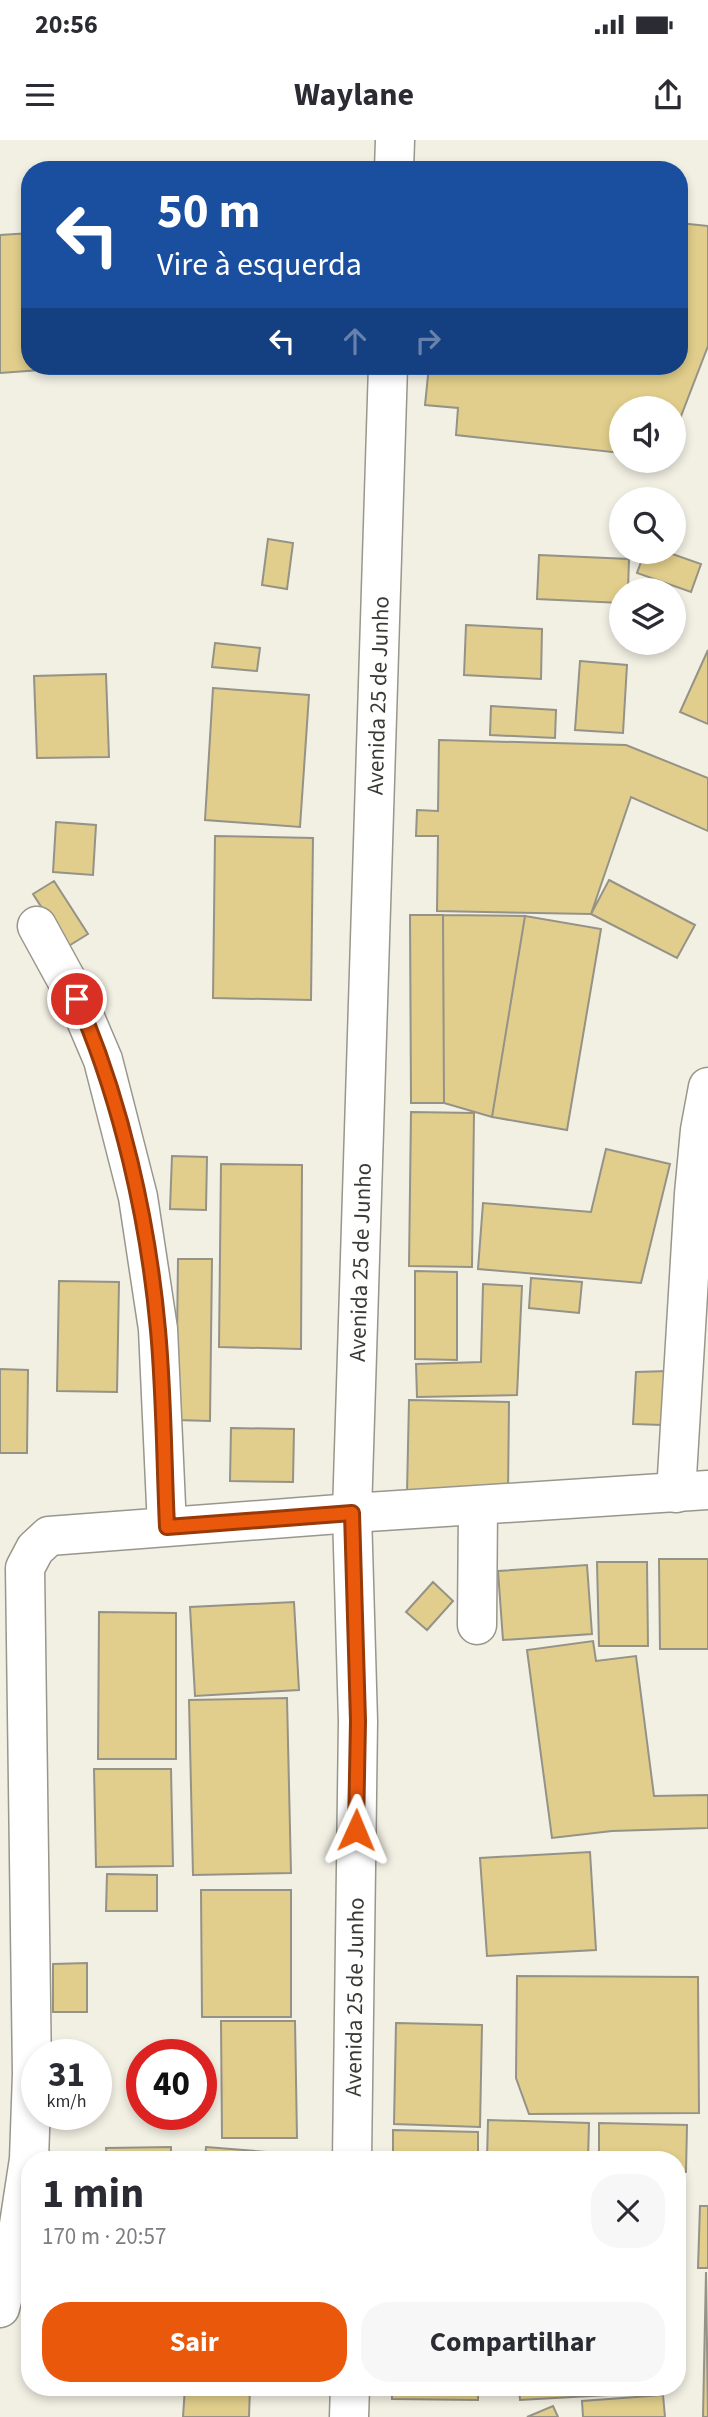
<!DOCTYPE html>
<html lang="pt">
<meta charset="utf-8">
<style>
:root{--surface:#fff;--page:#f7f7f7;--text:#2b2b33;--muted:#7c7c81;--accent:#ea580c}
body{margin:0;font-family:"Source Sans 3",sans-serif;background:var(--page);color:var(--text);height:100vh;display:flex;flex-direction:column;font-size:26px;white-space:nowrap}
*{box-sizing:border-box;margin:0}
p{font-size:23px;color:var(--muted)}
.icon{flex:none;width:38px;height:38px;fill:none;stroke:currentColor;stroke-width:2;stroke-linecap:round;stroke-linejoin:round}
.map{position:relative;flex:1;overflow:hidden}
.panel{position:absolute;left:21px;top:2011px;width:665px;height:245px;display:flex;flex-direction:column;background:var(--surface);border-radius:28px;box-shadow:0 4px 10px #0003}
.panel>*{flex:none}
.guide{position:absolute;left:21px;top:21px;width:667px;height:214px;border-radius:28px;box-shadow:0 4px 10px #0003;background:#1a4fa0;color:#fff;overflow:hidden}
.controls{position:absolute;left:609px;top:256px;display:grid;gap:14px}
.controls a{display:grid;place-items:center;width:77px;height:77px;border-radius:50%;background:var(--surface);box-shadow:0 4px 10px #0003;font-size:35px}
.speed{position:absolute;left:21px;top:1899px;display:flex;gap:14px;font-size:35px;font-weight:700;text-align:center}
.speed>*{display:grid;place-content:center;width:91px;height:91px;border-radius:50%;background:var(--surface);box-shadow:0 4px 10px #0003;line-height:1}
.speed small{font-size:18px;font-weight:400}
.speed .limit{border:10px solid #d22;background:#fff;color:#111}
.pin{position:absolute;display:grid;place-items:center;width:60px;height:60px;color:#fff;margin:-30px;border:4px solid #fff;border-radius:50%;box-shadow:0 2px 7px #0007}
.me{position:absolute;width:77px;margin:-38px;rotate:1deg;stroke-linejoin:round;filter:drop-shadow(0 0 5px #0008)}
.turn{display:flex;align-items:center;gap:24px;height:147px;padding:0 21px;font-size:32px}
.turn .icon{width:91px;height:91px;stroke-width:2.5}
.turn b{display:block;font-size:49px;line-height:60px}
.lanes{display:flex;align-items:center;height:66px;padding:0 21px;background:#0003;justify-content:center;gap:35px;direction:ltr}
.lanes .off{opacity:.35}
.round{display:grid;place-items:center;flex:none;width:74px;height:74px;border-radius:28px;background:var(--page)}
.headline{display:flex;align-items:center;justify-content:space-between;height:119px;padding:0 21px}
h1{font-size:42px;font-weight:700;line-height:52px}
.cta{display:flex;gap:14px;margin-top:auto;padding:14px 21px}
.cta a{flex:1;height:80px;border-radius:28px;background:var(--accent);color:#fff;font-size:28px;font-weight:700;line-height:80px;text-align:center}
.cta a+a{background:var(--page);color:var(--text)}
.status{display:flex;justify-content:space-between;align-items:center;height:49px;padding:0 35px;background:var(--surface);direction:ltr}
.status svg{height:19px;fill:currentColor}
header{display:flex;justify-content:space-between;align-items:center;height:91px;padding:0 21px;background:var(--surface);font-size:32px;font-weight:700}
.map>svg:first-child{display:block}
.building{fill:#e1ce8c;stroke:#959287;stroke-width:2}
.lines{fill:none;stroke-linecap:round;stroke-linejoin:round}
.minor-casing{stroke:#99968b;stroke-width:41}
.tertiary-casing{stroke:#99968b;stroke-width:41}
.minor{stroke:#fff;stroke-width:38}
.tertiary{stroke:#fff;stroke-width:38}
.route-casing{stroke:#983908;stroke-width:18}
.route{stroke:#ea580c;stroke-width:12}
.labels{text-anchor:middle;stroke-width:7;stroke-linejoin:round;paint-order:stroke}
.street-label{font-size:23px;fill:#3a3934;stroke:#fff}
</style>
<div class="status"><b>20:56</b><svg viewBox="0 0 49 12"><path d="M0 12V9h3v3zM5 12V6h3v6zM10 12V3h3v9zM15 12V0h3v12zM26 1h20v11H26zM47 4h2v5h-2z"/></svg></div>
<header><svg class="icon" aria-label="menu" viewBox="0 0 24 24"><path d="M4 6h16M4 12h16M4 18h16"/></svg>Waylane<svg class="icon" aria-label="share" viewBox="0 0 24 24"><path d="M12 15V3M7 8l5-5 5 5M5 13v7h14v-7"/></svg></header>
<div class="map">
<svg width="708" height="2277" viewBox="0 0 708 2277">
<rect width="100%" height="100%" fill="#f2efe3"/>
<path class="building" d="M 679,83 L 708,86 L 708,206 L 678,284 L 675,319 L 674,268 L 621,268 L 621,313 L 456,295 L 458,268 L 425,265 L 429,226 L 679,226 Z
M 30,93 L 30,226 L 68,228 L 0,233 L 0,95 Z
M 268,399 L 293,403 L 287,449 L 262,445 Z
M 645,411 L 664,411 L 701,424 L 691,452 L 637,433 Z
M 539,415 L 629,419 L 628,450 L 621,450 L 621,463 L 537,459 Z
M 466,485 L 542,489 L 541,539 L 464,535 Z
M 215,503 L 260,508 L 257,531 L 212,527 Z
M 708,510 L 708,584 L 680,572 Z
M 580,521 L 627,525 L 623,593 L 575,590 Z
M 106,534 L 109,617 L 37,618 L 34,536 Z
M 213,548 L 309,555 L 300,687 L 205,680 Z
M 491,566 L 556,570 L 555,598 L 490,595 Z
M 439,600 L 626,605 L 708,638 L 708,691 L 631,657 L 591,774 L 437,771 L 438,696 L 416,696 L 417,670 L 438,671 Z
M 56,682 L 96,685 L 93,735 L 53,732 Z
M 215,696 L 313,698 L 311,860 L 213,858 Z
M 609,740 L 695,785 L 677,818 L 591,774 Z
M 54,741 L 88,794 L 67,807 L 33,754 Z
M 410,775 L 443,775 L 444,963 L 411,963 Z
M 443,775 L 525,776 L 492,977 L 444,963 Z
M 525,776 L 601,789 L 567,990 L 492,977 Z
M 411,972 L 474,973 L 472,1127 L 409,1126 Z
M 606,1009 L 670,1024 L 641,1143 L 478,1129 L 483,1063 L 591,1072 Z
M 172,1016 L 207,1017 L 206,1070 L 170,1069 Z
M 221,1024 L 302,1025 L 301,1209 L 219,1207 Z
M 178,1119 L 212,1119 L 210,1281 L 176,1280 Z
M 415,1131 L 457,1132 L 457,1220 L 415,1219 Z
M 531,1138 L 582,1142 L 579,1173 L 529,1168 Z
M 59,1141 L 119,1142 L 117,1252 L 57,1251 Z
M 483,1144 L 522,1146 L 517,1255 L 417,1257 L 416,1224 L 481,1222 Z
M 0,1229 L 28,1230 L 27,1313 L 0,1313 Z
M 668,1231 L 662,1285 L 633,1284 L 636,1232 Z
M 409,1260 L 509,1262 L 508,1355 L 407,1353 Z
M 231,1288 L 294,1289 L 293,1342 L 230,1341 Z
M 659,1419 L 708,1419 L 708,1509 L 660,1509 Z
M 597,1422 L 647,1422 L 648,1506 L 599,1506 Z
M 587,1425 L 592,1494 L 503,1500 L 498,1431 Z
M 433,1442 L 453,1461 L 427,1490 L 406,1472 Z
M 294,1462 L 299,1550 L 195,1556 L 190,1467 Z
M 99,1472 L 176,1473 L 176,1619 L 98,1619 Z
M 593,1501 L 596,1521 L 636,1516 L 654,1656 L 708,1655 L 708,1688 L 612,1691 L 552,1698 L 527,1510 Z
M 287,1558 L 291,1733 L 193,1735 L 189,1560 Z
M 94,1629 L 171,1629 L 173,1726 L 96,1727 Z
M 590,1712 L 596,1810 L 487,1816 L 480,1718 Z
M 107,1734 L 157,1735 L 157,1771 L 106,1771 Z
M 201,1750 L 291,1750 L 291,1877 L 202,1877 Z
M 87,1823 L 87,1872 L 53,1872 L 53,1824 Z
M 517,1836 L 698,1837 L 699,1973 L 529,1974 L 516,1938 Z
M 221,1881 L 295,1881 L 297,1998 L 222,1998 Z
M 396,1883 L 482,1885 L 480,1987 L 394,1984 Z
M 488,1980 L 589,1983 L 588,2020 L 487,2020 Z
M 599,1983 L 687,1985 L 686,2032 L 677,2032 L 677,2020 L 599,2020 Z
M 393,1990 L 478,1992 L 478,2020 L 393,2020 Z
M 171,2007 L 171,2020 L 107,2020 L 106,2008 Z
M 206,2007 L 291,2014 L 291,2020 L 205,2020 Z
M 700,2066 L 708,2066 L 708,2128 L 698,2128 Z
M 706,2132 L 708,2277 L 703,2277 Z
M 185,2247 L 250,2247 L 249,2277 L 183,2277 Z
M 392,2247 L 478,2247 L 478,2260 L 392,2259 Z
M 519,2247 L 607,2247 L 608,2255 L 520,2260 Z
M 663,2255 L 665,2277 L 583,2277 L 582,2261 Z
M 553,2266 L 558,2277 L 527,2277 Z"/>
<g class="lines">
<g class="minor-casing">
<path id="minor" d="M 37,786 L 77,859 L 103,920 L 138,1057 L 158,1189 L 167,1387
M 676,1353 L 694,1054 L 700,990 L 708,947
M 477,1485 L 478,1366
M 0,2168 L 16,2104 L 29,2019 L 32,1934 L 25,1428 L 35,1409 L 49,1396 L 352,1373"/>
</g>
<g class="tertiary-casing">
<g id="tertiary">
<path d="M 394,30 L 395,0"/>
<path d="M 352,1373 L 708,1350"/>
<path id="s1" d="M 352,2020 L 358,1581 L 352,1373 L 388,226"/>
<path d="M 349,2277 L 350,2247"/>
</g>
</g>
<use href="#minor" class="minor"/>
<use href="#tertiary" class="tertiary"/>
</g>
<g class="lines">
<g class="route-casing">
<path id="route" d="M 77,859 C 121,960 148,1079 158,1190 C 164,1255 164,1322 167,1387 L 352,1373 L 358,1581 L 356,1690"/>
</g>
<use href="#route" class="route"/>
</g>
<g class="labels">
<g class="street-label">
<text dy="8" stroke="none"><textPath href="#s1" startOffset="1465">Avenida 25 de Junho</textPath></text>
<text dy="8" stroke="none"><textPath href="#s1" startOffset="898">Avenida 25 de Junho</textPath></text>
<text dy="8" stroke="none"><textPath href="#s1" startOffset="163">Avenida 25 de Junho</textPath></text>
</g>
</g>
</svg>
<div class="controls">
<a><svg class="icon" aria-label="sound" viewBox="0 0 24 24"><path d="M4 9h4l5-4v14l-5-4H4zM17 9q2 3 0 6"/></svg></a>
<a><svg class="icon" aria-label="search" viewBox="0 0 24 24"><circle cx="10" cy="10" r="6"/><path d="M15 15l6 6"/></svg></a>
<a><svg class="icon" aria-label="layers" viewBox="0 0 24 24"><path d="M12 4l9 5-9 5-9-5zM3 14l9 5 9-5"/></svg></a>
</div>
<div class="speed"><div>31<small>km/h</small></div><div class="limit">40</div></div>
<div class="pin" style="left:77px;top:859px;background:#d93025"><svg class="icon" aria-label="arrive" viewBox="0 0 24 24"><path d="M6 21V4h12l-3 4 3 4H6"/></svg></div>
<svg class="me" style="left:356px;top:1690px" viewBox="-20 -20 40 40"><path d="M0-17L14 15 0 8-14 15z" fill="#ea580c" stroke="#fff" stroke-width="4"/></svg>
<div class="guide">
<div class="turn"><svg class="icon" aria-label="left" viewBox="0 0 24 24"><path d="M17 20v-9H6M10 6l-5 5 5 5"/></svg><div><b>50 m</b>Vire à esquerda</div></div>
<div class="lanes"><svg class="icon" aria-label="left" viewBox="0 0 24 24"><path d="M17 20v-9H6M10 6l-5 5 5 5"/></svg><svg class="icon off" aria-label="ahead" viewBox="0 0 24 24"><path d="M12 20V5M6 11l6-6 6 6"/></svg><svg class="icon off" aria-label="right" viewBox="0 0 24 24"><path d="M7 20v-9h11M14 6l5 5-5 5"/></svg></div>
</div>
<section class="panel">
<div class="headline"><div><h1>1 min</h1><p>170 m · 20:57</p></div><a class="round"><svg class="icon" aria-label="close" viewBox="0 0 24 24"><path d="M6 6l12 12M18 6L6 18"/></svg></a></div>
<div class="cta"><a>Sair</a><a>Compartilhar</a></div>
</section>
</div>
